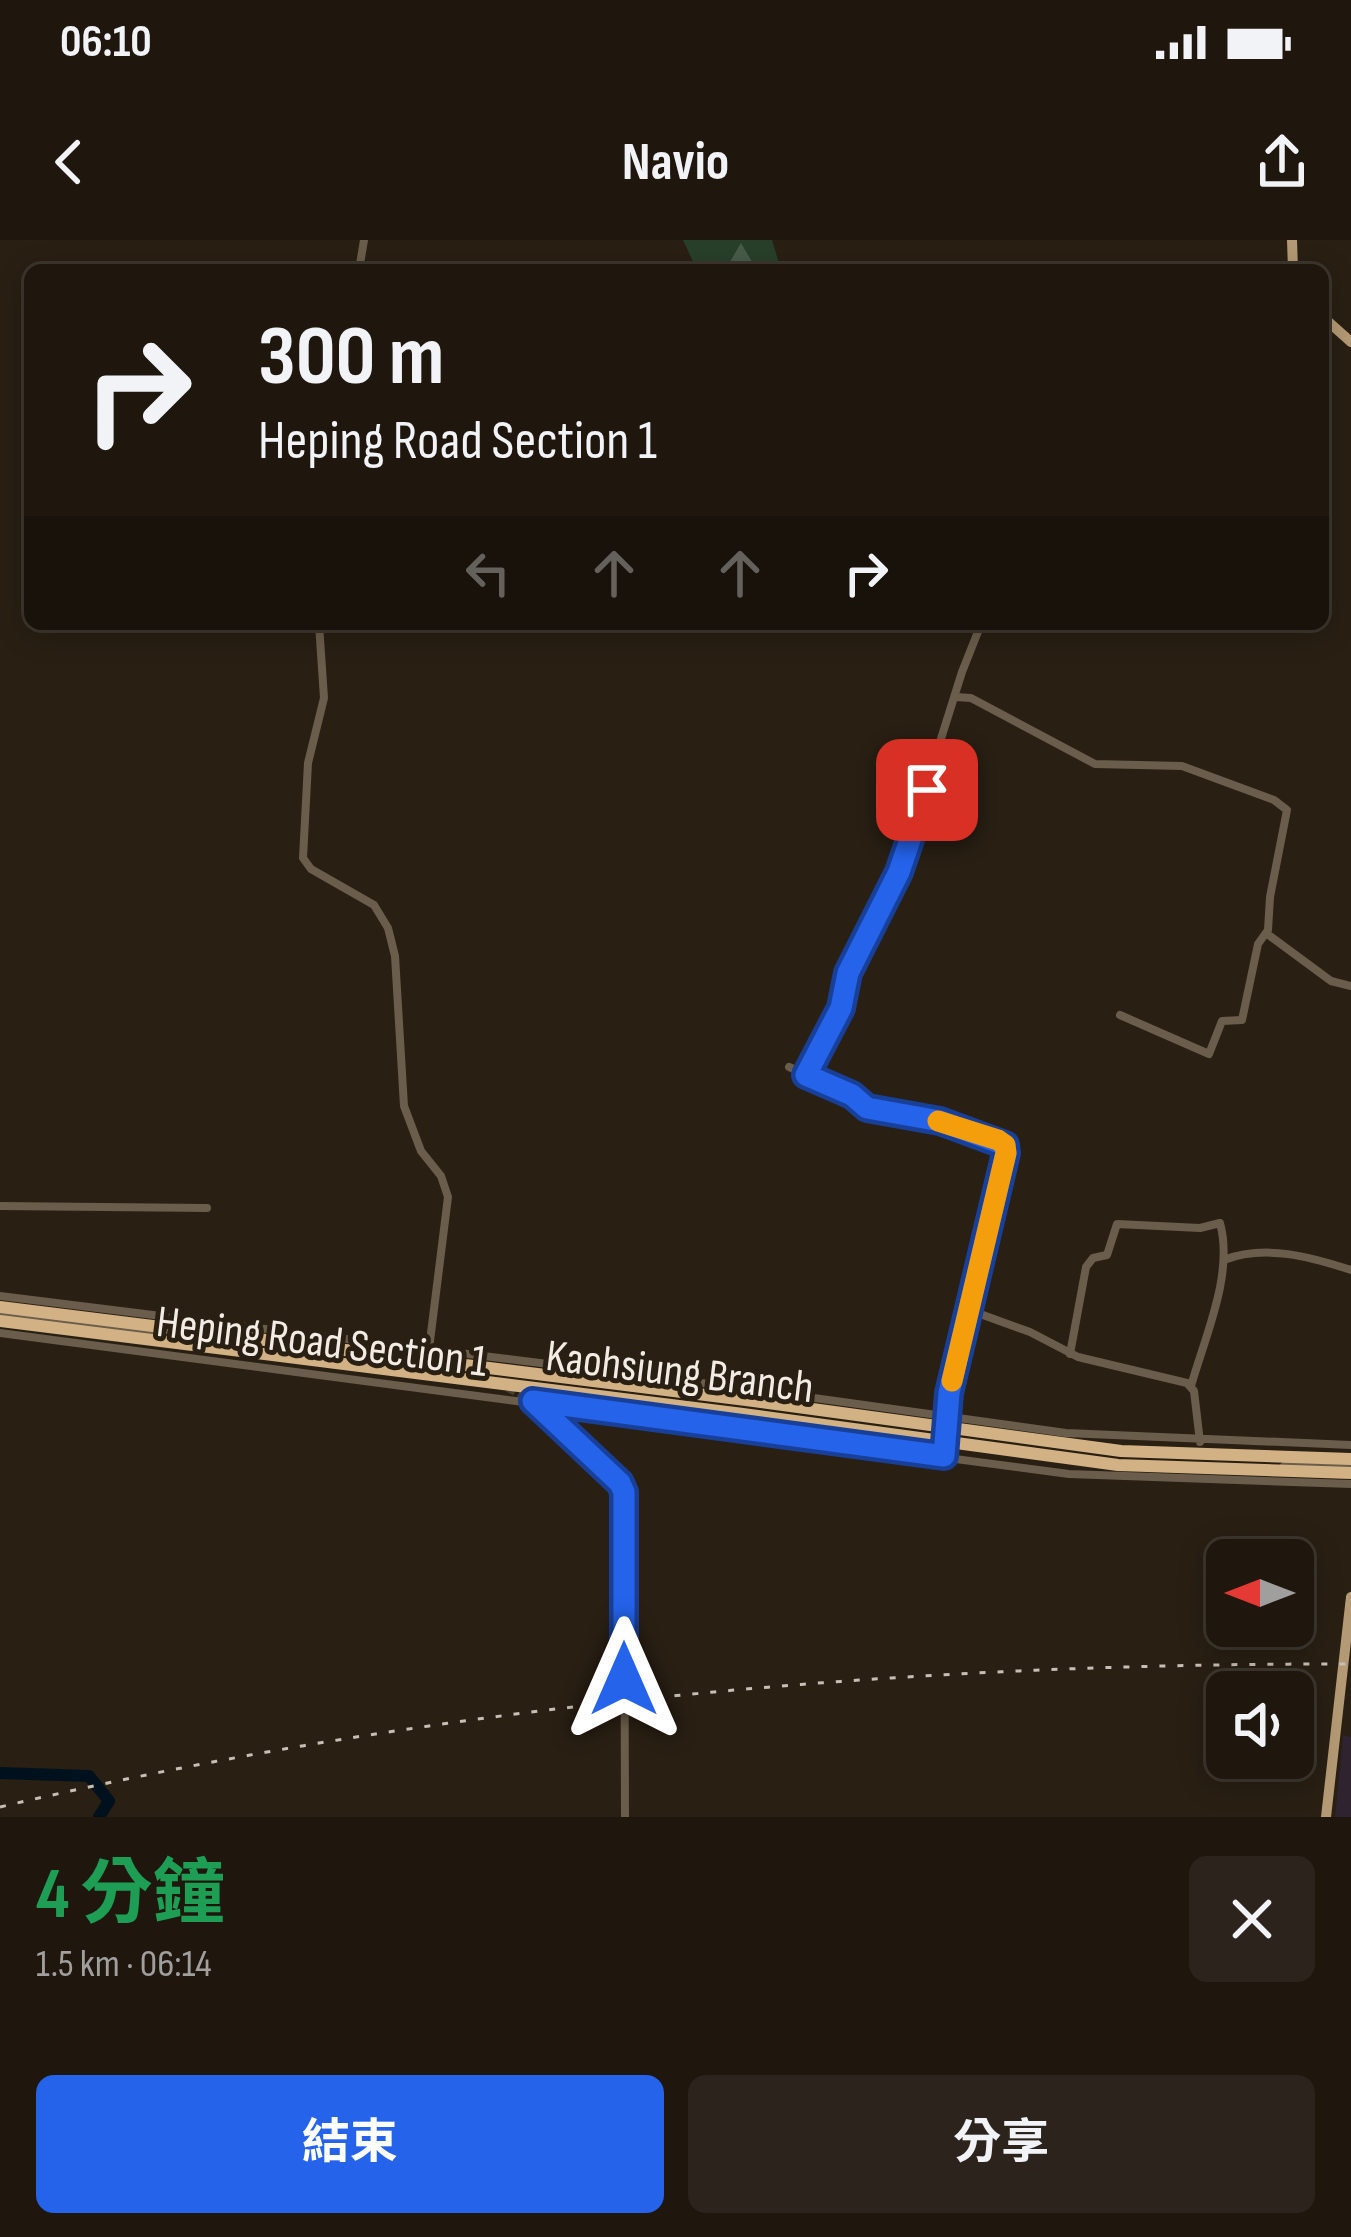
<!DOCTYPE html>
<html lang="zh-TW">
<meta charset="utf-8">
<style>
:root{--surface:#1f170e;--page:#2c241c;--text:#f1f3f6;--muted:#a19f9e;--line:#3c362e;--accent:#2563eb}
body{margin:0;font-family:"Sofia Sans Condensed","Noto Sans TC",sans-serif;background:var(--page);color:var(--text);height:100vh;display:flex;flex-direction:column;font-size:45px;white-space:nowrap}
*{box-sizing:border-box;margin:0}
p{font-size:39px;color:var(--muted)}
.icon{flex:none;width:66px;height:66px;fill:none;stroke:currentColor;stroke-width:2;stroke-linecap:round;stroke-linejoin:round}
.map{position:relative;height:1577px;overflow:hidden}
.details{display:flex;flex-direction:column;background:var(--surface);flex:1}
.details>*{flex:none}
.guide{position:absolute;left:24px;top:24px;width:1305px;height:366px;border-radius:18px;box-shadow:0 6px 30px #0003,0 0 0 3px var(--line);background:#1f170e;color:var(--text);overflow:hidden}
.needle{width:78px;rotate:270deg}
.buttons{position:absolute;left:1206px;top:1299px;display:grid;gap:24px}
.buttons a{display:grid;place-items:center;width:108px;height:108px;border-radius:18px;background:var(--surface);box-shadow:0 6px 30px #0003,0 0 0 3px var(--line);font-size:60px}
.pin{position:absolute;display:grid;place-items:center;width:102px;height:102px;color:#fff;margin:-51px;border-radius:24px;box-shadow:0 6px 18px #0006}
.me{position:absolute;width:132px;margin:-66px;rotate:0deg;stroke-linejoin:round;filter:drop-shadow(0 0 9px #0008)}
.turn{display:flex;align-items:center;gap:42px;height:252px;padding:0 36px;font-size:54px}
.turn .icon{width:156px;height:156px;stroke-width:2.5}
.turn b{display:block;font-size:84px;line-height:102px}
.lanes{display:flex;align-items:center;height:114px;padding:0 36px;background:#0003;justify-content:center;gap:60px;direction:ltr}
.lanes .off{opacity:.35}
.round{display:grid;place-items:center;flex:none;width:126px;height:126px;border-radius:18px;background:var(--page)}
.head{display:flex;align-items:center;justify-content:space-between;height:204px;padding:0 36px}
h1{font-size:72px;font-weight:700;line-height:90px;color:#1e9e55}
.primary-button{display:flex;gap:24px;margin-top:auto;padding:24px 36px}
.primary-button a{flex:1;height:138px;border-radius:18px;background:var(--accent);color:#fff;font-size:48px;font-weight:700;line-height:138px;text-align:center}
.primary-button a+a{background:var(--page);color:var(--text)}
.status{display:flex;justify-content:space-between;align-items:center;height:84px;padding:0 60px;background:var(--surface);direction:ltr}
.status svg{height:33px;fill:currentColor}
header{display:flex;justify-content:space-between;align-items:center;height:156px;padding:0 36px;background:var(--surface);font-size:54px;font-weight:700}
.map>svg:first-child{display:block}
.education{fill:#302330}
.forest{fill:url(#forest-firs)}
.lines{fill:none;stroke-linecap:round;stroke-linejoin:round}
.river{stroke:#00111e;stroke-width:12}
.minor-tunnel{stroke:#473e32;stroke-width:8;stroke-dasharray:8 4;stroke-linecap:butt}
.minor{stroke:#6a5d4b;stroke-width:8}
.major{stroke:#b49a74;stroke-width:10}
.rail{stroke:#c7bfb6;stroke-width:3;stroke-dasharray:6 12;stroke-linecap:butt}
.highway-bridge{stroke:#d2b284;stroke-width:12}
.route-casing{stroke:#184099;stroke-width:30}
.route{stroke:#2563eb;stroke-width:21}
.slow{stroke:#f59e0b;stroke-width:21}
.labels{text-anchor:middle;stroke-width:10;stroke-linejoin:round;paint-order:stroke}
.street-label{font-size:45px;fill:#f3ece4;stroke:#291f13}
</style>
<div class="status"><b>06:10</b><svg viewBox="0 0 49 12"><path d="M0 12V9h3v3zM5 12V6h3v6zM10 12V3h3v9zM15 12V0h3v12zM26 1h20v11H26zM47 4h2v5h-2z"/></svg></div>
<header><svg class="icon" aria-label="back" viewBox="0 0 24 24"><path d="M15 5l-7 7 7 7"/></svg>Navio<svg class="icon" aria-label="share" viewBox="0 0 24 24"><path d="M12 15V3M7 8l5-5 5 5M5 13v7h14v-7"/></svg></header>
<div class="map">
<svg width="1351" height="1577" viewBox="0 0 1351 1577">
<defs>
<pattern id="forest-firs" width="22" height="20" patternUnits="userSpaceOnUse" patternTransform="scale(3)"><rect width="22" height="20" fill="#283f2a"/><path d="M5 1l3.5 6h-7zM16 11l3.5 6h-7z" fill="#485b49"/></pattern>
</defs>
<rect width="100%" height="100%" fill="#291f13"/>
<path class="education" d="M 1343,1495 L 1351,1497 L 1351,1577 L 1335,1577 Z"/>
<path class="forest" d="M 683,0 L 772,0 L 781,30 L 697,30 Z"/>
<g class="lines">
<path class="river" d="M 0,1533 L 89,1536 L 109,1561 L 99,1577"/>
<path class="minor-tunnel" d="M 508,1148 L 533,1161"/>
<path class="minor" d="M 359,30 L 364,0
M 319,384 L 324,458 L 308,523 L 303,618 L 311,629 L 374,665 L 388,688 L 395,716 L 404,866 L 421,911 L 441,936 L 448,957 L 429,1109
M 956,457 L 971,458 L 1095,524 L 1182,526 L 1274,560 L 1287,570 L 1270,657 L 1268,690 L 1258,704 L 1242,780 L 1222,781 L 1209,814 L 1120,775
M 1266,693 L 1331,741 L 1351,746
M 789,827 L 847,852 L 867,868 L 920,876 L 1005,905 L 1007,913 L 954,1132 L 947,1178
M 806,835 L 841,768 L 848,733 L 899,632 L 962,432 L 981,384
M 0,966 L 207,968
M 1224,1020 C 1265,1004 1311,1017 1351,1030
M 0,1056 L 750,1149 L 1066,1193 L 1351,1205
M 972,1071 L 1030,1092 L 1078,1117 L 1187,1143 L 1194,1151 L 1200,1202
M 0,1074 L 155,1092
M 0,1093 L 1069,1234 L 1351,1244
M 1070,1114 L 1086,1027 L 1093,1018 L 1107,1015 L 1117,984 L 1200,988 L 1220,983 C 1234,1034 1205,1096 1191,1146
M 533,1161 L 620,1243 L 624,1252 L 625,1577
M 1283,1227 L 1288,1224 L 1351,1226"/>
<path class="major" d="M 1292,0 L 1293,30
M 1323,77 L 1351,102
M 1326,1577 L 1351,1357"/>
<path class="rail" d="M 0,1567 C 442,1463 898,1423 1351,1424"/>
<path class="highway-bridge" d="M 0,1067 L 746,1160 L 1121,1211 L 1351,1219
M 0,1081 L 743,1174 L 1118,1225 L 1351,1233"/>
</g>
<g class="lines">
<g class="route-casing">
<path id="route" d="M 624,1439 L 624,1252 L 620,1243 L 533,1161 L 944,1216 L 949,1153 L 1006,913 L 1005,905 L 940,881 L 867,868 L 852,855 L 806,835 L 841,768 L 848,733 L 899,632 L 927,550"/>
</g>
<use href="#route" class="route"/>
<path class="slow" d="M 938,881 L 998,900 L 1005,905 L 1006,913 L 952,1141"/>
</g>
<g class="labels">
<g class="street-label">
<text transform="translate(322 1100) rotate(7)" y="16">Heping Road Section 1</text>
<text transform="translate(680 1130) rotate(7)" y="16">Kaohsiung Branch</text>
</g>
</g>
</svg>
<div class="buttons">
<a><svg class="needle" viewBox="-14 -14 28 28"><path d="M0-13l5 13h-10z" fill="#e53935"/><path d="M0 13l5-13h-10z" fill="#a19f9e"/></svg></a>
<a><svg class="icon" aria-label="sound" viewBox="0 0 24 24"><path d="M4 9h4l5-4v14l-5-4H4zM17 9q2 3 0 6"/></svg></a>
</div>
<div class="pin" style="left:927px;top:550px;background:#d93025"><svg class="icon" aria-label="arrive" viewBox="0 0 24 24"><path d="M6 21V4h12l-3 4 3 4H6"/></svg></div>
<svg class="me" style="left:624px;top:1439px" viewBox="-20 -20 40 40"><path d="M0-17L14 15 0 8-14 15z" fill="#2563eb" stroke="#fff" stroke-width="4"/></svg>
<div class="guide">
<div class="turn"><svg class="icon" aria-label="right" viewBox="0 0 24 24"><path d="M7 20v-9h11M14 6l5 5-5 5"/></svg><div><b>300 m</b>Heping Road Section 1</div></div>
<div class="lanes"><svg class="icon off" aria-label="left" viewBox="0 0 24 24"><path d="M17 20v-9H6M10 6l-5 5 5 5"/></svg><svg class="icon off" aria-label="ahead" viewBox="0 0 24 24"><path d="M12 20V5M6 11l6-6 6 6"/></svg><svg class="icon off" aria-label="ahead" viewBox="0 0 24 24"><path d="M12 20V5M6 11l6-6 6 6"/></svg><svg class="icon" aria-label="right" viewBox="0 0 24 24"><path d="M7 20v-9h11M14 6l5 5-5 5"/></svg></div>
</div>
</div>
<section class="details">
<div class="head"><div><h1>4 分鐘</h1><p>1.5 km · 06:14</p></div><a class="round"><svg class="icon" aria-label="close" viewBox="0 0 24 24"><path d="M6 6l12 12M18 6L6 18"/></svg></a></div>
<div class="primary-button"><a>結束</a><a>分享</a></div>
</section>
